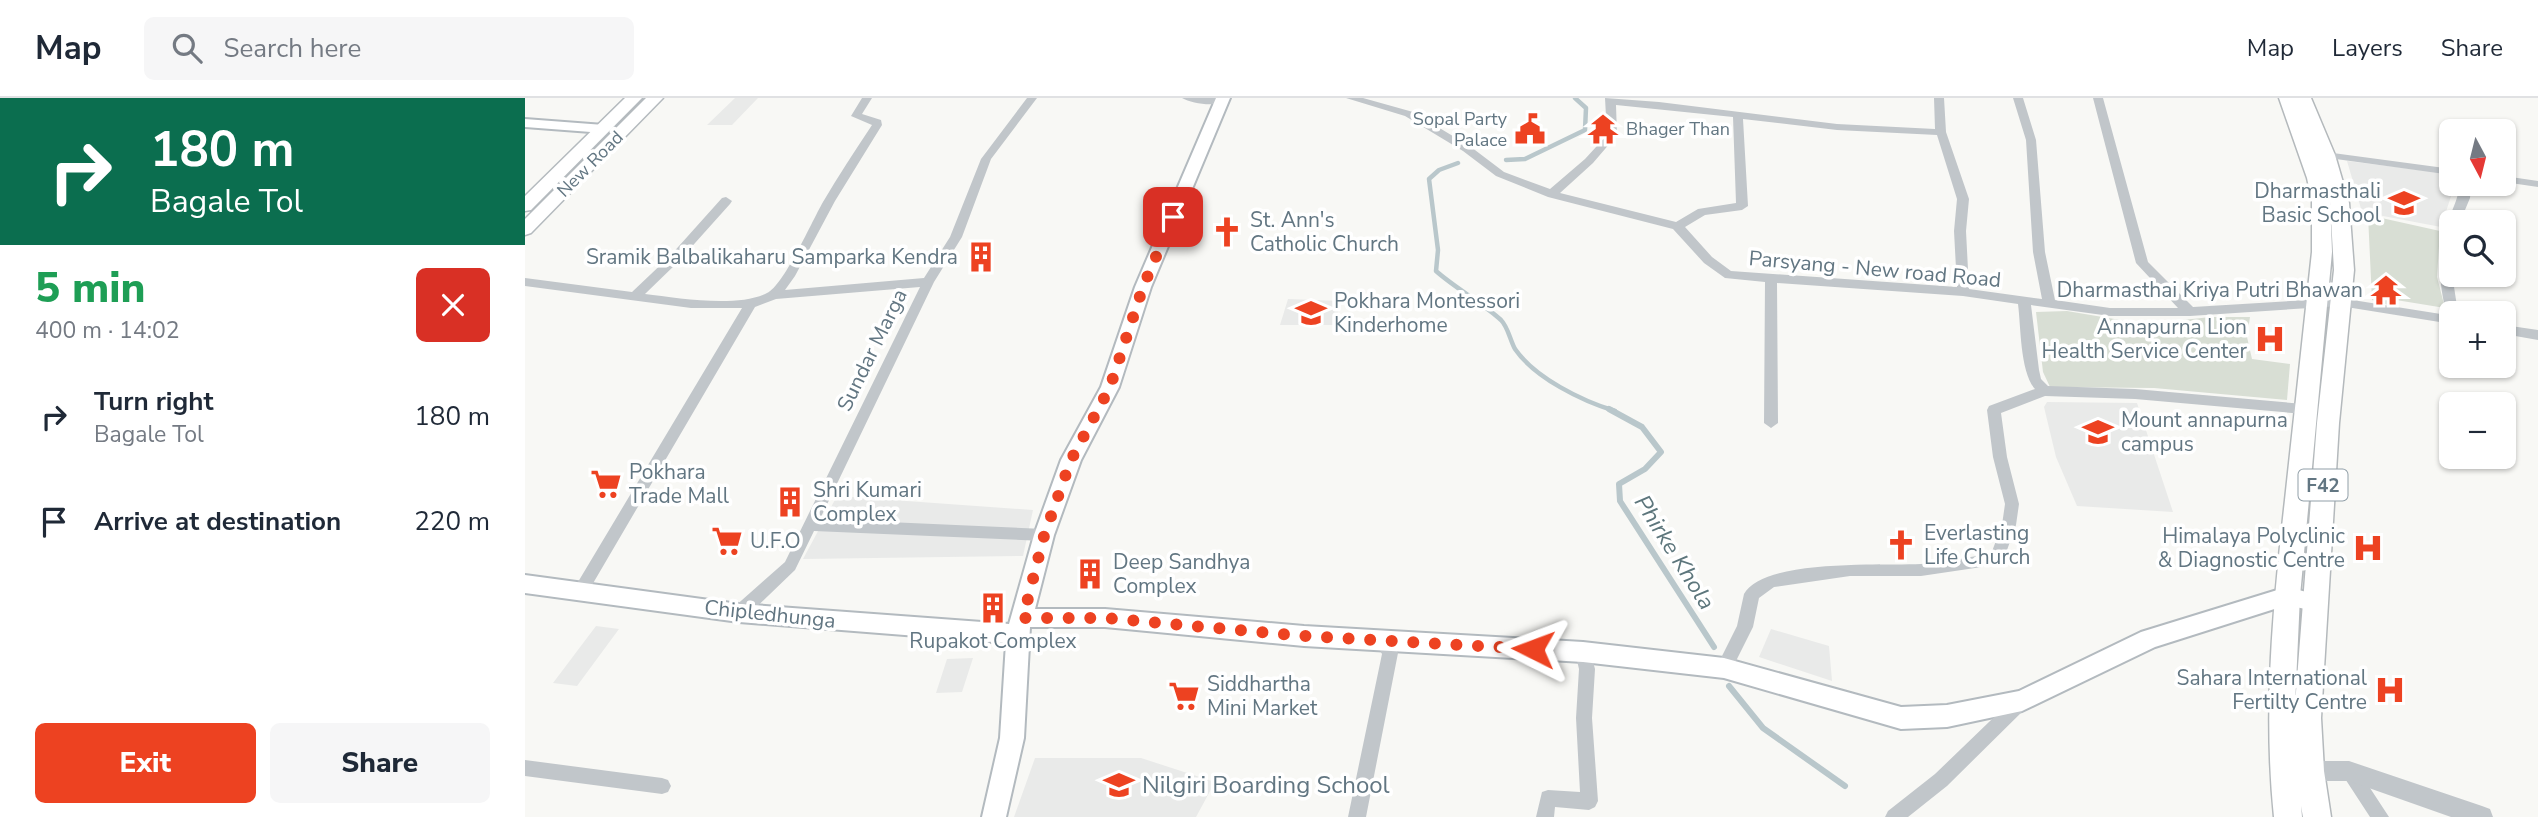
<!DOCTYPE html>
<meta charset="utf-8">
<style>
:root{--surface:#fff;--page:#f6f6f7;--text:#1f2937;--muted:#747a83;--line:#e0e1e3;--accent:#ed4221}
body{margin:0;font-family:"Nunito Sans",sans-serif;background:var(--page);color:var(--text);height:100vh;display:flex;flex-direction:column;font-size:26px;white-space:nowrap}
*{box-sizing:border-box;margin:0}
p{font-size:23px;color:var(--muted)}
.icon{flex:none;width:38px;height:38px;fill:none;stroke:currentColor;stroke-width:2;stroke-linecap:round;stroke-linejoin:round}
.map{position:relative;flex:1;overflow:hidden}
.details{display:flex;flex-direction:column;background:var(--surface);width:525px}
.details>*{flex:none}
.guide{background:#0b6e4f;color:#fff;overflow:hidden}
.needle{width:46px;rotate:173deg}
.fabs{position:absolute;left:1914px;top:21px;display:grid;gap:14px}
.fabs a{display:grid;place-items:center;width:77px;height:77px;border-radius:10px;background:var(--surface);box-shadow:0 2px 5px #0004;font-size:35px}
.pin{position:absolute;display:grid;place-items:center;width:60px;height:60px;color:#fff;margin:-30px;border-radius:14px;box-shadow:0 4px 10px #0006}
.me{position:absolute;width:77px;margin:-38px;rotate:273deg;stroke-linejoin:round;filter:drop-shadow(0 0 5px #0008)}
.turn{display:flex;align-items:center;gap:24px;height:147px;padding:0 35px;font-size:32px}
.turn .icon{width:91px;height:91px;stroke-width:2.5}
.turn b{display:block;font-size:49px;line-height:60px}
.round{display:grid;place-items:center;flex:none;width:74px;height:74px;border-radius:10px;background:var(--page)}
.headline{display:flex;align-items:center;justify-content:space-between;height:119px;padding:0 35px}
h1{font-size:42px;font-weight:800;line-height:52px;color:#1e9e55}
.primary-button{display:flex;gap:14px;margin-top:auto;padding:14px 35px}
.primary-button a{flex:1;height:80px;border-radius:10px;background:var(--accent);color:#fff;font-size:28px;font-weight:800;line-height:80px;text-align:center}
.primary-button a+a{background:var(--page);color:var(--text)}
ul{padding:0;list-style:none}
li{display:flex;align-items:center;gap:21px;height:105px;padding:0 35px}
li div{flex:1}
li b{display:block;font-size:26px}
li em{font-style:normal}
header{display:flex;align-items:center;gap:42px;box-sizing:border-box;height:98px;padding:0 35px;background:var(--surface);border-bottom:2px solid var(--line)}
header strong{font-size:33px}
nav{display:flex;gap:38px;margin-inline-start:auto;font-size:24px}
.search{width:490px;height:63px;background:var(--page);display:flex;align-items:center;gap:18px;box-sizing:border-box;padding:0 24px;border-radius:10px;color:var(--muted);font-size:26px}
main{display:flex;flex:1;min-height:0}
.map>svg:first-child{display:block}
.built{fill:#e9eae9}
.green{fill:#d8ded4}
.lines{fill:none;stroke-linecap:round;stroke-linejoin:round}
.stream-far1{stroke:#b9c7cb;stroke-width:4.5}
.stream{stroke:#b9c7cb;stroke-width:6}
.secondary-casing{stroke:#b3babf;stroke-width:4}
.primary-casing{stroke:#b4babe;stroke-width:3}
.trunk-casing{stroke:#b4b9bc;stroke-width:3}
.minor{fill:#c1c6ca;fill-rule:evenodd}
.tertiary{fill:#c1c6ca;fill-rule:evenodd}
.secondary{fill:#fff;fill-rule:evenodd}
.primary{fill:#fff;fill-rule:evenodd}
.trunk{fill:#fff;fill-rule:evenodd}
.route{stroke:#ed4221;stroke-width:12;stroke-dasharray:0 21.6}
.labels{text-anchor:middle;stroke-width:7;stroke-linejoin:round;paint-order:stroke}
.far-poi-label{font-size:18px;fill:#627682;stroke:#fff;text-anchor:end}
.far-street-label{font-size:18px;fill:#627682;stroke:#fff}
.shield{fill:#fff;stroke:#919fa8;stroke-width:2}
.shield-label{font-size:19px;font-weight:bold;fill:#627682}
.poi-label{font-size:21px;fill:#627682;stroke:#fff;text-anchor:start}
.street-label{font-size:21px;fill:#627682;stroke:#fff}
.water-label{font-size:23px;font-style:italic;fill:#5d767c;stroke:#fff}
.near-poi-label{font-size:24px;fill:#627682;stroke:#fff;text-anchor:start}
</style>
<header>
<strong>Map</strong>
<div class="search"><svg class="icon" aria-label="search" viewBox="0 0 24 24"><circle cx="10" cy="10" r="6"/><path d="M15 15l6 6"/></svg>Search here</div>
<nav><a>Map</a><a>Layers</a><a>Share</a></nav>
</header>
<main>
<section class="details">
<div class="guide">
<div class="turn"><svg class="icon" aria-label="right" viewBox="0 0 24 24"><path d="M7 20v-9h11M14 6l5 5-5 5"/></svg><div><b>180 m</b>Bagale Tol</div></div>
</div>
<div class="headline"><div><h1>5 min</h1><p>400 m · 14:02</p></div><a class="round" style="background:#d93025;color:#fff"><svg class="icon" aria-label="close" viewBox="0 0 24 24"><path d="M6 6l12 12M18 6L6 18"/></svg></a></div>
<ul>
<li><svg class="icon" aria-label="right" viewBox="0 0 24 24"><path d="M7 20v-9h11M14 6l5 5-5 5"/></svg><div><b>Turn right</b><p>Bagale Tol</p></div><em>180 m</em></li>
<li><svg class="icon" aria-label="arrive" viewBox="0 0 24 24"><path d="M6 21V4h12l-3 4 3 4H6"/></svg><div><b>Arrive at destination</b></div><em>220 m</em></li>
</ul>
<div class="primary-button"><a>Exit</a><a>Share</a></div>
</section>
<div class="map">
<svg width="2013" height="719" viewBox="0 0 2013 719">
<rect width="100%" height="100%" fill="#f8f8f5"/>
<path class="built" d="M 210,0 L 233,0 L 207,27 L 182,27 Z
M 1822,63 L 1927,76 L 1927,86 L 1930,86 L 1916,129 L 1837,114 Z
M 763,201 L 815,203 L 811,227 L 755,227 Z
M 1522,304 L 1612,305 L 1648,414 L 1552,408 L 1531,359 L 1519,309 Z
M 312,398 L 508,412 L 498,458 L 278,461 Z
M 71,528 L 94,531 L 52,588 L 28,585 Z
M 1246,531 L 1304,548 L 1307,583 L 1234,559 Z
M 448,560 L 437,594 L 411,595 L 422,561 Z
M 510,660 L 616,660 L 690,684 L 671,719 L 489,719 Z"/>
<path class="green" d="M 1843,117 L 1915,133 L 1912,179 L 1920,210 L 1871,202 L 1863,207 L 1847,202 Z
M 1542,213 L 1619,226 L 1686,219 L 1725,219 L 1722,239 L 1727,261 L 1765,266 L 1762,302 L 1629,290 L 1525,289 L 1518,274 L 1511,214 Z"/>
<g class="lines">
<path class="stream-far1" d="M 981,62 L 1000,61 L 1060,32 L 1061,10 L 1050,0
M 933,65 L 914,72 L 904,81 L 913,152 L 911,173 C 930,190 959,206 976,222 C 983,229 985,242 990,251 C 1010,280 1057,303 1090,313"/>
<path class="stream" d="M 1084,311 L 1117,329 L 1136,354 L 1120,371 L 1094,386 L 1095,403 L 1189,549
M 1204,588 L 1238,630 L 1320,688"/>
<g class="secondary-casing">
<path id="secondary" d="M 691,0 L 705,0 L 626,189 L 594,289 L 556,362 L 529,437 L 510,511 L 580,511 L 779,528 L 1058,544 L 1199,560 L 1376,609 L 1422,607 L 1494,593 L 1616,534 L 1762,489 L 1797,498 L 1800,504 L 1797,510 L 1789,513 L 1762,507 L 1630,549 L 1497,613 L 1422,629 L 1376,631 L 1199,580 L 1058,564 L 779,548 L 580,529 L 505,529 L 499,640 L 481,719 L 457,719 L 475,640 L 481,545 L 214,524 L 0,495 L 0,477 L 214,506 L 484,526 L 509,437 L 536,362 L 576,289 L 610,189 Z
M 0,21 L 79,27 L 86,31 L 79,35 L 0,29 Z"/>
</g>
<g class="primary-casing">
<path id="primary" d="M 100,0 L 117,0 L 6,112 L 0,113 L 0,98 Z
M 121,0 L 138,0 L 6,135 L 0,137 L 0,121 Z"/>
</g>
<g class="trunk-casing">
<path id="trunk" d="M 1754,0 L 1786,0 L 1810,57 L 1824,105 L 1829,172 L 1814,325 L 1796,620 L 1799,673 L 1806,719 L 1778,719 L 1776,708 L 1777,719 L 1749,719 C 1738,612 1748,508 1760,402 C 1769,319 1778,237 1787,154 L 1787,103 L 1782,80 ZM 1805,103 L 1809,172 L 1792,325 L 1770,607 L 1775,498 L 1807,154 Z"/>
</g>
<path class="minor" d="M 337,0 L 347,0 L 337,16 L 356,22 L 357,27 L 310,103 L 270,178 L 260,192 L 399,180 L 425,139 L 456,61 L 502,0 L 512,0 L 466,61 L 437,139 L 409,184 L 295,421 L 519,431 L 524,433 L 526,437 L 524,441 L 519,443 L 289,433 L 270,472 L 220,520 L 214,522 L 208,520 L 206,515 L 208,510 L 260,464 L 395,189 L 251,201 L 230,209 L 60,499 L 55,501 L 50,499 L 47,494 L 50,489 L 217,210 L 166,210 L 0,188 L 0,180 L 107,194 L 145,158 L 197,100 L 201,99 L 207,103 L 205,106 L 153,164 L 120,196 C 153,200 212,210 242,195 C 259,187 287,123 298,104 C 313,78 330,53 347,27 L 326,18 Z
M 657,0 L 696,0 L 701,3 C 691,9 667,6 657,0 Z
M 821,0 L 838,0 L 888,14 L 946,49 L 979,74 L 1025,91 L 1060,61 L 1082,37 L 1080,0 L 1134,4 L 1312,26 L 1410,31 L 1409,0 L 1419,0 L 1421,34 L 1444,101 L 1441,133 L 1444,191 L 1517,201 L 1508,154 L 1501,42 L 1488,0 L 1498,0 L 1511,42 L 1520,154 L 1530,202 L 1585,210 L 1653,210 L 1611,165 L 1568,0 L 1578,0 L 1623,164 L 1668,209 L 1815,200 L 1922,217 C 1914,189 1912,156 1921,128 C 1926,114 1933,102 1935,86 L 1946,86 L 1945,100 L 1935,124 L 1927,124 L 1926,169 L 1933,215 L 1927,215 L 1927,226 L 1815,208 L 1665,218 L 1585,218 L 1506,207 L 1514,272 L 1516,281 L 1523,288 L 1610,291 L 1779,306 L 1786,311 L 1779,316 L 1610,301 L 1520,298 L 1476,315 L 1482,359 L 1494,406 L 1491,427 L 1477,466 L 1396,478 L 1325,478 L 1249,489 L 1234,500 L 1228,529 L 1205,575 L 1199,577 L 1193,575 L 1191,570 L 1212,528 L 1219,496 C 1238,460 1360,468 1396,466 C 1420,464 1443,459 1466,456 L 1477,427 L 1480,406 L 1468,359 L 1462,312 L 1464,308 L 1510,291 C 1495,274 1496,229 1493,206 L 1438,198 L 1252,185 L 1253,325 L 1246,330 L 1239,325 L 1240,184 L 1200,180 L 1179,165 L 1148,131 L 1023,99 L 971,78 L 938,53 L 880,18 ZM 1091,7 L 1208,19 L 1211,105 L 1173,111 L 1151,124 L 1035,95 L 1068,65 L 1092,37 ZM 1218,21 L 1312,32 L 1412,37 L 1432,101 L 1429,133 L 1432,189 L 1206,173 L 1187,159 L 1160,129 L 1180,117 L 1217,112 L 1223,108 Z
M 1793,53 L 1927,71 L 1927,77 L 1789,58 L 1789,54 Z
M 1979,78 L 2013,83 L 2013,89 L 1979,84 Z
M 1979,227 L 2013,232 L 2013,242 L 1979,236 Z
M 857,535 L 863,537 L 873,555 L 841,719 L 823,719 L 857,556 L 849,542 L 851,537 Z
M 1058,547 L 1064,549 L 1070,571 L 1067,620 L 1073,703 L 1070,709 L 1064,712 L 1030,709 L 1029,719 L 1011,719 L 1017,694 L 1023,692 L 1055,694 L 1051,620 L 1054,571 L 1050,554 L 1052,549 Z
M 1497,595 L 1503,598 L 1505,603 L 1503,608 L 1422,688 L 1383,719 L 1360,719 L 1363,713 L 1410,676 L 1491,598 Z
M 0,662 L 137,680 L 143,682 L 146,688 L 143,694 L 137,696 L 0,678 Z
M 1824,665 L 1830,667 L 1864,719 L 1845,719 L 1815,673 L 1818,667 Z"/>
<path class="tertiary" d="M 1777,660 L 1785,663 L 1824,663 L 1957,708 L 1965,711 L 1968,719 L 1926,719 L 1824,683 L 1785,683 L 1769,677 L 1766,670 L 1769,663 Z"/>
<use href="#secondary" class="secondary"/>
<use href="#primary" class="primary"/>
<use href="#trunk" class="trunk"/>
</g>
<g class="lines">
<path class="route" d="M 648,119 L 618,189 L 585,289 L 546,362 L 519,438 L 498,520 L 580,520 L 779,538 L 1008,551"/>
</g>
<defs>
<g id="civic-bare" transform="scale(2.415)"><path d="M-.6-6.5H3V-4.5H.6V-3L4-1V1h2V6H-6V1h2V-1L-.6-3ZM-1.2 2.5V6h2.4V2.5Z" fill="#ed4221" stroke="#fff" stroke-width="2.5" paint-order="stroke"/></g>
<g id="temple-bare" transform="scale(2.415)"><path d="M0-6L5-2H3V0L6.5 2.5H4V6H1.5V3h-3V6H-4V2.5H-6.5L-3 0V-2H-5Z" fill="#ed4221" stroke="#fff" stroke-width="2.5" paint-order="stroke"/></g>
<g id="school-bare" transform="scale(2.415)"><path d="M0-5L7-2L0 1L-7-2ZM-4 1L0 2.5L4 1V4Q0 6-4 4Z" fill="#ed4221" stroke="#fff" stroke-width="2.5" paint-order="stroke"/></g>
<g id="church-bare" transform="scale(2.415)"><path d="M-1.2-6h2.4v3.5h3.3v2.4h-3.3V6h-2.4V-.1h-3.3v-2.4h3.3Z" fill="#ed4221" stroke="#fff" stroke-width="2.5" paint-order="stroke"/></g>
<g id="building-bare" transform="scale(2.415)"><path d="M-4-6H4V6H1V3H-1V6H-4ZM-2.5-4.3h1.7v1.8h-1.7ZM.8-4.3h1.7v1.8H.8ZM-2.5-1h1.7V.8h-1.7ZM.8-1h1.7V.8H.8Z" fill="#ed4221" stroke="#fff" stroke-width="2.5" paint-order="stroke"/></g>
<g id="hospital-bare" transform="scale(2.415)"><path d="M-5-5h3v3.5h4V-5h3V5h-3V1.5h-4V5h-3Z" fill="#ed4221" stroke="#fff" stroke-width="2.5" paint-order="stroke"/></g>
<g id="supermarket-bare" transform="scale(2.415)"><path d="M-6-5.5h2.5l.6 2H6L4.5 2H-2.5L-4.4-4H-6ZM-1.5 3.2a1.3 1.3 0 1 0 .1 0ZM3 3.2a1.3 1.3 0 1 0 .1 0Z" fill="#ed4221" stroke="#fff" stroke-width="2.5" paint-order="stroke"/></g>
</defs>
<g fill-rule="evenodd">
<use href="#civic-bare" x="1005" y="31"/>
<use href="#temple-bare" x="1078" y="31"/>
<use href="#school-bare" x="1879" y="105"/>
<use href="#church-bare" x="702" y="134"/>
<use href="#building-bare" x="456" y="159"/>
<use href="#temple-bare" x="1861" y="192"/>
<use href="#school-bare" x="786" y="215"/>
<use href="#hospital-bare" x="1745" y="241"/>
<use href="#school-bare" x="1573" y="334"/>
<use href="#supermarket-bare" x="81" y="386"/>
<use href="#building-bare" x="265" y="404"/>
<use href="#supermarket-bare" x="202" y="443"/>
<use href="#church-bare" x="1376" y="447"/>
<use href="#hospital-bare" x="1843" y="450"/>
<use href="#building-bare" x="565" y="476"/>
<use href="#building-bare" x="468" y="510"/>
<use href="#hospital-bare" x="1865" y="592"/>
<use href="#supermarket-bare" x="659" y="598"/>
<use href="#school-bare" x="594" y="687"/>
</g>
<g class="labels">
<g class="far-poi-label">
<text x="982" y="27">Sopal Party<tspan x="982" dy="21">Palace</tspan></text>
<text x="1101" y="37" text-anchor="start">Bhager Than</text>
</g>
<g class="far-street-label">
<text transform="translate(65 66) rotate(-45)" y="6">New Road</text>
</g>
<rect class="shield" x="1773.5" y="371.5" width="49" height="31" rx="5"/>
<g class="shield-label">
<text x="1798" y="394">F42</text>
</g>
<g class="poi-label">
<text x="1856" y="100" text-anchor="end">Dharmasthali<tspan x="1856" dy="24">Basic School</tspan></text>
<text x="725" y="129">St. Ann's<tspan x="725" dy="24">Catholic Church</tspan></text>
<text x="433" y="166" text-anchor="end">Sramik Balbalikaharu Samparka Kendra</text>
<text x="1838" y="199" text-anchor="end">Dharmasthai Kriya Putri Bhawan</text>
<text x="809" y="210">Pokhara Montessori<tspan x="809" dy="24">Kinderhome</tspan></text>
<text x="1722" y="236" text-anchor="end">Annapurna Lion<tspan x="1722" dy="24">Health Service Center</tspan></text>
<text x="1596" y="329">Mount annapurna<tspan x="1596" dy="24">campus</tspan></text>
<text x="104" y="381">Pokhara<tspan x="104" dy="24">Trade Mall</tspan></text>
<text x="288" y="399">Shri Kumari<tspan x="288" dy="24">Complex</tspan></text>
<text x="1399" y="442">Everlasting<tspan x="1399" dy="24">Life Church</tspan></text>
<text x="1820" y="445" text-anchor="end">Himalaya Polyclinic<tspan x="1820" dy="24">&amp; Diagnostic Centre</tspan></text>
<text x="225" y="450">U.F.O</text>
<text x="588" y="471">Deep Sandhya<tspan x="588" dy="24">Complex</tspan></text>
<text x="468" y="550" text-anchor="middle">Rupakot Complex</text>
<text x="1842" y="587" text-anchor="end">Sahara International<tspan x="1842" dy="24">Fertilty Centre</tspan></text>
<text x="682" y="593">Siddhartha<tspan x="682" dy="24">Mini Market</tspan></text>
</g>
<g class="street-label">
<text transform="translate(1350 171) rotate(5)" y="7">Parsyang - New road Road</text>
<text transform="translate(347 252) rotate(-64)" y="7">Sundar Marga</text>
<text transform="translate(245 516) rotate(6)" y="7">Chipledhunga</text>
</g>
<g class="water-label">
<text transform="translate(1150 454) rotate(58)" y="8">Phirke Khola</text>
</g>
<g class="near-poi-label">
<text x="617" y="695">Nilgiri Boarding School</text>
</g>
</g>
</svg>
<div class="fabs">
<a><svg class="needle" viewBox="-14 -14 28 28"><path d="M0-13l5 13h-10z" fill="#e53935"/><path d="M0 13l5-13h-10z" fill="#747a83"/></svg></a>
<a><svg class="icon" aria-label="search" viewBox="0 0 24 24"><circle cx="10" cy="10" r="6"/><path d="M15 15l6 6"/></svg></a>
<a>+</a>
<a>−</a>
</div>
<div class="pin" style="left:648px;top:119px;background:#d93025"><svg class="icon" aria-label="arrive" viewBox="0 0 24 24"><path d="M6 21V4h12l-3 4 3 4H6"/></svg></div>
<svg class="me" style="left:1008px;top:551px" viewBox="-20 -20 40 40"><path d="M0-17L14 15 0 8-14 15z" fill="#ed4221" stroke="#fff" stroke-width="4"/></svg>
</div>
</main>
